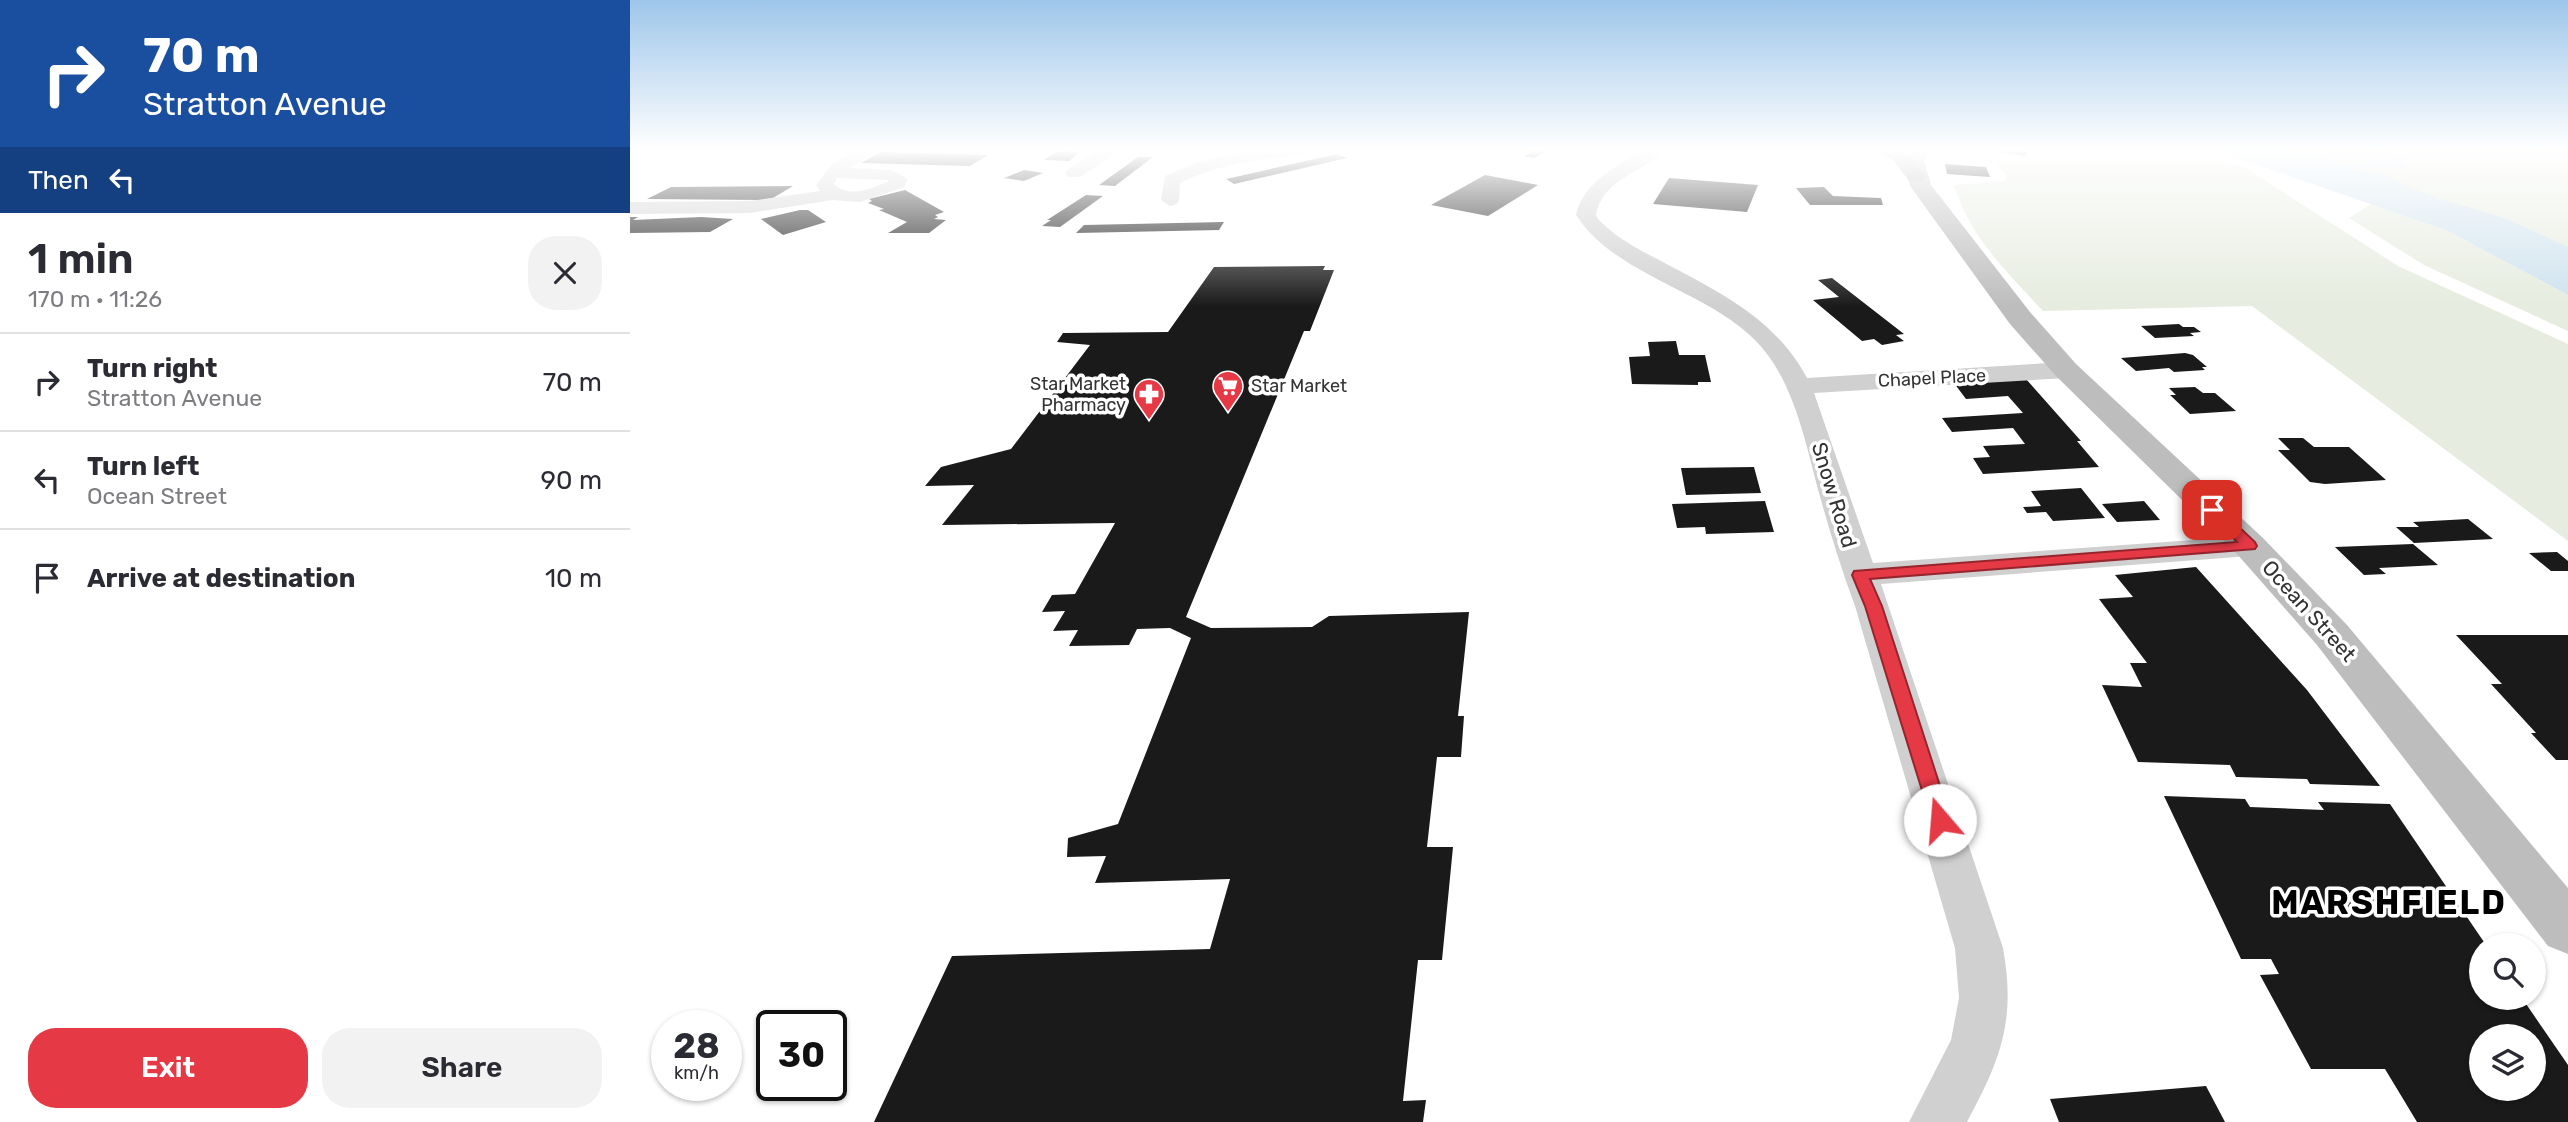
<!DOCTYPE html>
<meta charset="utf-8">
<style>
:root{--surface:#fff;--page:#f2f2f3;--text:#2b2b33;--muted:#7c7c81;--line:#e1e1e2;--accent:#e63946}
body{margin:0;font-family:Rubik,sans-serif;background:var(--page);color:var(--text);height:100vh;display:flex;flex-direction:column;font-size:26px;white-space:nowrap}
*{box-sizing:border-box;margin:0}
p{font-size:23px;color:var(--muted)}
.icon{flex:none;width:38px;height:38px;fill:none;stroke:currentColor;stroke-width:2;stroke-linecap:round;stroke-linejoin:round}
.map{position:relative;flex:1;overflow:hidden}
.side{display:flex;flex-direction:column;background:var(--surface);width:630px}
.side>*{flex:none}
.guide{background:#1a4fa0;color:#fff;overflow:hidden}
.fabs{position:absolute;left:1839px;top:933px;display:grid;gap:14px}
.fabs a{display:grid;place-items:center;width:77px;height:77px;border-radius:50%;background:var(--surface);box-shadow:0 2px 5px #0004;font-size:35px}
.speed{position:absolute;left:21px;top:1010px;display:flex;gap:14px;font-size:35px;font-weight:700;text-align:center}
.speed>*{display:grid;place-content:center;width:91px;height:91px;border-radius:50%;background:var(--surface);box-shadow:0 2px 5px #0004;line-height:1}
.speed small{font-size:18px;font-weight:400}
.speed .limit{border:4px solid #111;border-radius:10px;background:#fff;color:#111}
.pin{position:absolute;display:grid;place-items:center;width:60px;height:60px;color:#fff;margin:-30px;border-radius:14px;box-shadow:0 4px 10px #0006}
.me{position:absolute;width:77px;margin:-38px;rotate:342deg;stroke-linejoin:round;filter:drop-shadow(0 0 5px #0008)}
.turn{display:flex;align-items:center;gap:24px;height:147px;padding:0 28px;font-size:32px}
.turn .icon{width:91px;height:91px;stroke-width:2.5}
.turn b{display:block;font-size:49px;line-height:60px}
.then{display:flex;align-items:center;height:66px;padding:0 28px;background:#0003;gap:14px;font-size:26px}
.round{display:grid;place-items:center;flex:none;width:74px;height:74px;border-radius:28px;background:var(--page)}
.overview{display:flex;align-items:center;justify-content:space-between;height:119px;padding:0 28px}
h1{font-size:42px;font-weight:600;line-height:52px}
.cta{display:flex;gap:14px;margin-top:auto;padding:14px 28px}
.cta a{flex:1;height:80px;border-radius:28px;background:var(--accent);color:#fff;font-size:28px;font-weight:600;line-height:80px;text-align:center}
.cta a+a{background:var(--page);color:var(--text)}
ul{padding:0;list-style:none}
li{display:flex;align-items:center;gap:21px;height:98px;padding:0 28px;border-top:2px solid var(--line)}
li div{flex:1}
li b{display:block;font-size:26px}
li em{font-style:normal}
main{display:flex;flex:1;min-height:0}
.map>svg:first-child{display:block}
.green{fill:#e6ecdf}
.water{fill:#cfe2ee}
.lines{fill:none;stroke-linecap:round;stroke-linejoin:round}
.stream{stroke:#cfe2ee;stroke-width:5}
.building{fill:#1a1a1a;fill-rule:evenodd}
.minor{fill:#d0d0d0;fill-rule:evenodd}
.secondary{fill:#bdbdbd;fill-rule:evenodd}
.primary{fill:#ababab;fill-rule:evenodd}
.route{fill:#e63946;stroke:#96252e;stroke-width:2}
.labels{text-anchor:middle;stroke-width:7;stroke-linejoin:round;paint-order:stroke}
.far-street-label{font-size:18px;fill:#333;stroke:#fff}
.far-poi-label{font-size:18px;fill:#333;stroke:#fff;text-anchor:end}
.street-label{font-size:21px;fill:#333;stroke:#fff}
.near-district-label{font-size:33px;font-weight:bold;letter-spacing:2px;fill:#000;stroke:#fff}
</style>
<main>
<section class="side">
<div class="guide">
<div class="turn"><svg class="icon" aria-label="right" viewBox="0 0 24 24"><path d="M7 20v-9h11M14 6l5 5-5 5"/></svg><div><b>70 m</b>Stratton Avenue</div></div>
<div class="then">Then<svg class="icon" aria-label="left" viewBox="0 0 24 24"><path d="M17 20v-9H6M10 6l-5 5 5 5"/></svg></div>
</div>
<div class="overview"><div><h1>1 min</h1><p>170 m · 11:26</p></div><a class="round"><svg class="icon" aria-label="close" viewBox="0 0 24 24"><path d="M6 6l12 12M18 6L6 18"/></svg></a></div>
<ul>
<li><svg class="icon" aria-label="right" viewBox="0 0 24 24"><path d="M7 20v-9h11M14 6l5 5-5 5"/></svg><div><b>Turn right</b><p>Stratton Avenue</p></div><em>70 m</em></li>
<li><svg class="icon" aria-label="left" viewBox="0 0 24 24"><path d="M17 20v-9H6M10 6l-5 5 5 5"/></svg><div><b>Turn left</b><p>Ocean Street</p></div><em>90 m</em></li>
<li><svg class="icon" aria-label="arrive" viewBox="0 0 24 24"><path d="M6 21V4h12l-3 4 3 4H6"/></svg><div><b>Arrive at destination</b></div><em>10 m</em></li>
</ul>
<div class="cta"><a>Exit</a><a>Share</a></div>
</section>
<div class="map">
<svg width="1938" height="1122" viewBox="0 0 1938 1122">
<rect width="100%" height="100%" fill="#fff"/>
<path class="green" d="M 1653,149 L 1938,149 L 1938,247 L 1888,224 Z
M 1366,163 L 1595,163 L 1614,167 L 1768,266 L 1938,344 L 1938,541 L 1622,306 L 1413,311 C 1378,273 1339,236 1324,185 L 1375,181 L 1376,175 Z
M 1741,204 L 1818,231 L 1938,295 L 1938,331 L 1794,265 L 1719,218 Z"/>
<path class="water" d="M 1582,149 L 1657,149 L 1706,162 L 1761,177 L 1781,188 L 1810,199 L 1875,218 L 1938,247 L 1938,295 L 1818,231 Z"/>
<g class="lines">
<path class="stream" d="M 1716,171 L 1729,165 L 1773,165 L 1771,158 L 1747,149"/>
</g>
<path class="building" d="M 888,149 L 922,149 L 904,158 L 894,156 L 900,153 Z
M 1372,149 L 1399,149 L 1395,156 L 1370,152 Z
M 436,151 L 449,153 L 439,161 L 414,160 L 426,152 Z
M 251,152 L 259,152 L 358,155 L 340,166 L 231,163 Z
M 707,154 L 717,158 L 604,184 L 596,179 Z
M 508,157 L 523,157 L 485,186 L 469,185 Z
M 1315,164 L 1356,167 L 1360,177 L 1317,174 Z
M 394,170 L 413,173 L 394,181 L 374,178 Z
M 855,175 L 908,185 L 858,216 L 801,205 Z
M 1039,178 L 1128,185 L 1117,212 L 1023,204 Z
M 163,186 L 143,198 L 133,200 L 17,199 L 41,187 Z
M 1194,187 L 1203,196 L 1251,198 L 1253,205 L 1180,205 L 1166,188 Z
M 275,190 L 314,212 L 305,215 L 308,217 L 304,219 L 316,220 L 299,233 L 258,233 L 277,222 L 249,210 L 254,209 L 238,203 L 242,201 L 239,199 Z
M 456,195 L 473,196 L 430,227 L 412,226 L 421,220 L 417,220 Z
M 170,210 L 178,210 L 196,222 L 153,235 L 131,219 Z
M 0,217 L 8,217 L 3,220 L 71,217 L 103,219 L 80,232 L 0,233 Z
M 594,222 L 589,230 L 446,233 L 454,225 Z
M 695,266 L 693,270 L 704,270 L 680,331 L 674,331 L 556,617 L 581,628 L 682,627 L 699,616 L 839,612 L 828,716 L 834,716 L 831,757 L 807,757 L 797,847 L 823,847 L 812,960 L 788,960 L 773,1101 L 796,1100 L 793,1122 L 244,1122 L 322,956 L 580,949 L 600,879 L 465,883 L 476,856 L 437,857 L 438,838 L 488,824 L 561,638 L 540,628 L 507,629 L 499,645 L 439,646 L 448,630 L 423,631 L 435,611 L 412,612 L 422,595 L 445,594 L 485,523 L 312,525 L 344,485 L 295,486 L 311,467 L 381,449 L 460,345 L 427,342 L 433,333 L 538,332 L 584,267 Z
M 1202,278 L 1274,334 L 1266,335 L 1274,341 L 1252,345 L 1244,339 L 1232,341 L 1183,300 L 1209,297 L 1188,280 Z
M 1549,324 L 1553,327 L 1564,327 L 1571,332 L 1560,333 L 1564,336 L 1525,338 L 1511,326 Z
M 1046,341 L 1049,355 L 1075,355 L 1081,382 L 1068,382 L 1068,385 L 1002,384 L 999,357 L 1020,356 L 1018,342 Z
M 1555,353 L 1563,355 L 1577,367 L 1572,367 L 1575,370 L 1544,372 L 1539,368 L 1506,371 L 1491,358 Z
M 1396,379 L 1451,441 L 1447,441 L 1469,467 L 1353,474 L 1343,458 L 1360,457 L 1353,446 L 1395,444 L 1383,428 L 1322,432 L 1312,418 L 1393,413 L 1378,396 L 1336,399 L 1324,383 Z
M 1565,387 L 1573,393 L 1585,393 L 1606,411 L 1560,414 L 1540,395 L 1546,395 L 1539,388 Z
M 1648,438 L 1673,438 L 1684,447 L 1719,447 L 1756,480 L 1695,484 L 1680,482 L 1648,450 L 1660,450 Z
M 1124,467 L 1131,493 L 1056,495 L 1051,468 Z
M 1451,488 L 1475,518 L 1423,521 L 1416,512 L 1397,513 L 1393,507 L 1411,506 L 1401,491 Z
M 1135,501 L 1144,532 L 1076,534 L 1075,527 L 1047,528 L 1042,504 Z
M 1514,501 L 1530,520 L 1487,522 L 1472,504 Z
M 1838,519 L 1863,539 L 1784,543 L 1766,527 L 1789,527 L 1783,522 Z
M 1783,544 L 1808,565 L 1749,568 L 1756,574 L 1734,575 L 1705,547 Z
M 1927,552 L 1938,561 L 1938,571 L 1921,571 L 1899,553 Z
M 1566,567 L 1677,690 L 1750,786 L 1680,784 L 1677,779 L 1606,777 L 1600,765 L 1508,762 L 1472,685 L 1512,687 L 1500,663 L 1517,663 L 1469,599 L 1503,597 L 1485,575 Z
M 1826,635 L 1938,635 L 1938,760 L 1926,760 L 1901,733 L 1906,733 L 1861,684 L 1872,684 Z
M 1534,796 L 1615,799 L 1620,807 L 1694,810 L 1688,802 L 1760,804 L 1856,945 L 1852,945 L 1852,998 L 1892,998 L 1938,1065 L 1938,1122 L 1787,1122 L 1755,1069 L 1681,1069 L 1630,975 L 1649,974 L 1641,959 L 1611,959 ZM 1852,1036 L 1904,1036 L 1904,1088 L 1852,1088 Z
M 1576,1086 L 1595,1122 L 1429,1122 L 1420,1099 Z"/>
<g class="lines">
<path class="minor" d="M 229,149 L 252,149 L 219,168 L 262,170 L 278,179 L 274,187 L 230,202 L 203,200 L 120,213 L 0,214 L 0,202 L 120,201 L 190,191 L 186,185 L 202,164 ZM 207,178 L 258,180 L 259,181 C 243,188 219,199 204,184 Z
M 473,149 L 493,149 L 450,177 L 438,177 L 435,173 L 438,169 Z
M 629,149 L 687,149 L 679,154 C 634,159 591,162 550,183 L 549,200 L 547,204 L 540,206 L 531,200 L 535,176 L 568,162 Z
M 1015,149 L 1035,149 C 1013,174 973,177 966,215 L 968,219 C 986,238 1008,249 1031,261 C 1089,292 1145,318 1177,378 L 1436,362 L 1445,365 L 1449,370 L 1445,375 L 1436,378 L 1184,393 L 1243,563 L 1620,536 L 1632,539 L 1636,546 L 1632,553 L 1620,556 L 1251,584 L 1373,948 C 1386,1020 1371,1059 1337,1122 L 1279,1122 L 1321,1040 L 1329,998 L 1325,948 L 1225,606 C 1212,571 1201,536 1191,500 C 1176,447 1165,379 1124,339 C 1073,289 985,275 946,215 C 954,181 987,166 1015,149 Z"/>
<path class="secondary" d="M 1283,149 L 1304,149 L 1294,160 L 1301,185 L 1400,312 L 1446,364 L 1633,538 L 1717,625 L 1938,888 L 1938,954 L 1918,946 L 1687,645 L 1607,554 L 1426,376 L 1380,324 L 1280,186 L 1274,159 Z"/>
<path class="primary" d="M 1245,149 C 1276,149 1279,152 1296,177 L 1293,181 L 1279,181 L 1264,161 Z"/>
</g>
<linearGradient id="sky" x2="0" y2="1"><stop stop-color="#9ec6ea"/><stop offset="0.49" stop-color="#fff"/><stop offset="1" stop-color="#fff" stop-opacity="0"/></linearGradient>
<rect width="1938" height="306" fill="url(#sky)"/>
<path class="route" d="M 1582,506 L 1588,507 L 1625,542 L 1627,546 L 1625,549 L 1240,579 L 1252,606 L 1321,820 L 1318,826 L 1310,828 L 1303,826 L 1235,606 L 1222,575 L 1224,571 L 1607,542 L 1575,510 Z"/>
<defs>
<g id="supermarket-pin" transform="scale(1.575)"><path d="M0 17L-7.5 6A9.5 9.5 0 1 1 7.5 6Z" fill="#e63946" stroke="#fff"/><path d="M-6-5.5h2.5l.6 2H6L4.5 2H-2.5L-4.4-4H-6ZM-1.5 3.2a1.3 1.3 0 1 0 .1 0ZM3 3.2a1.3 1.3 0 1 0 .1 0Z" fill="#fff"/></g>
<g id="pharmacy-pin" transform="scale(1.575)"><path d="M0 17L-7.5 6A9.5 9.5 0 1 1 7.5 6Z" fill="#e63946" stroke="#fff"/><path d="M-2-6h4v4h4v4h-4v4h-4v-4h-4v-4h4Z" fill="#fff"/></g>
</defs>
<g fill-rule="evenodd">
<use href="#supermarket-pin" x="598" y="386"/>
<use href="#pharmacy-pin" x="519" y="394"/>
</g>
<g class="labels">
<g class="far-street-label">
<text transform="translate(1302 378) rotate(-3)" y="6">Chapel Place</text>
</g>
<g class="far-poi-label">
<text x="496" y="390">Star Market<tspan x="496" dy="21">Pharmacy</tspan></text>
<text x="621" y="392" text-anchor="start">Star Market</text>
</g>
<g class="street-label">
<text transform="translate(1204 495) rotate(73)" y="7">Snow Road</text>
<text transform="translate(1679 611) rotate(48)" y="7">Ocean Street</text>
</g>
<g class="near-district-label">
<text x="1759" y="914">MARSHFIELD</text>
</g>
</g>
</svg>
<div class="fabs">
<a><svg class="icon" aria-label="search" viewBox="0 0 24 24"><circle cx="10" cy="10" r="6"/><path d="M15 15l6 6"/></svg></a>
<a><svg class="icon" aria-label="layers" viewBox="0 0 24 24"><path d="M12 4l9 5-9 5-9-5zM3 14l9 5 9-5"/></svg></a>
</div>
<div class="speed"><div>28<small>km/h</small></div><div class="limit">30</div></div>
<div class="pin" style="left:1582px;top:510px;background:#d93025"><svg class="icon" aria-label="arrive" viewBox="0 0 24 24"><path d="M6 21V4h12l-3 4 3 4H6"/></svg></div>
<svg class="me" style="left:1310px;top:820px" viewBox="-20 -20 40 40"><circle r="19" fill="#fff"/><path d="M0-13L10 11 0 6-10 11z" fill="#e63946"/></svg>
</div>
</main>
